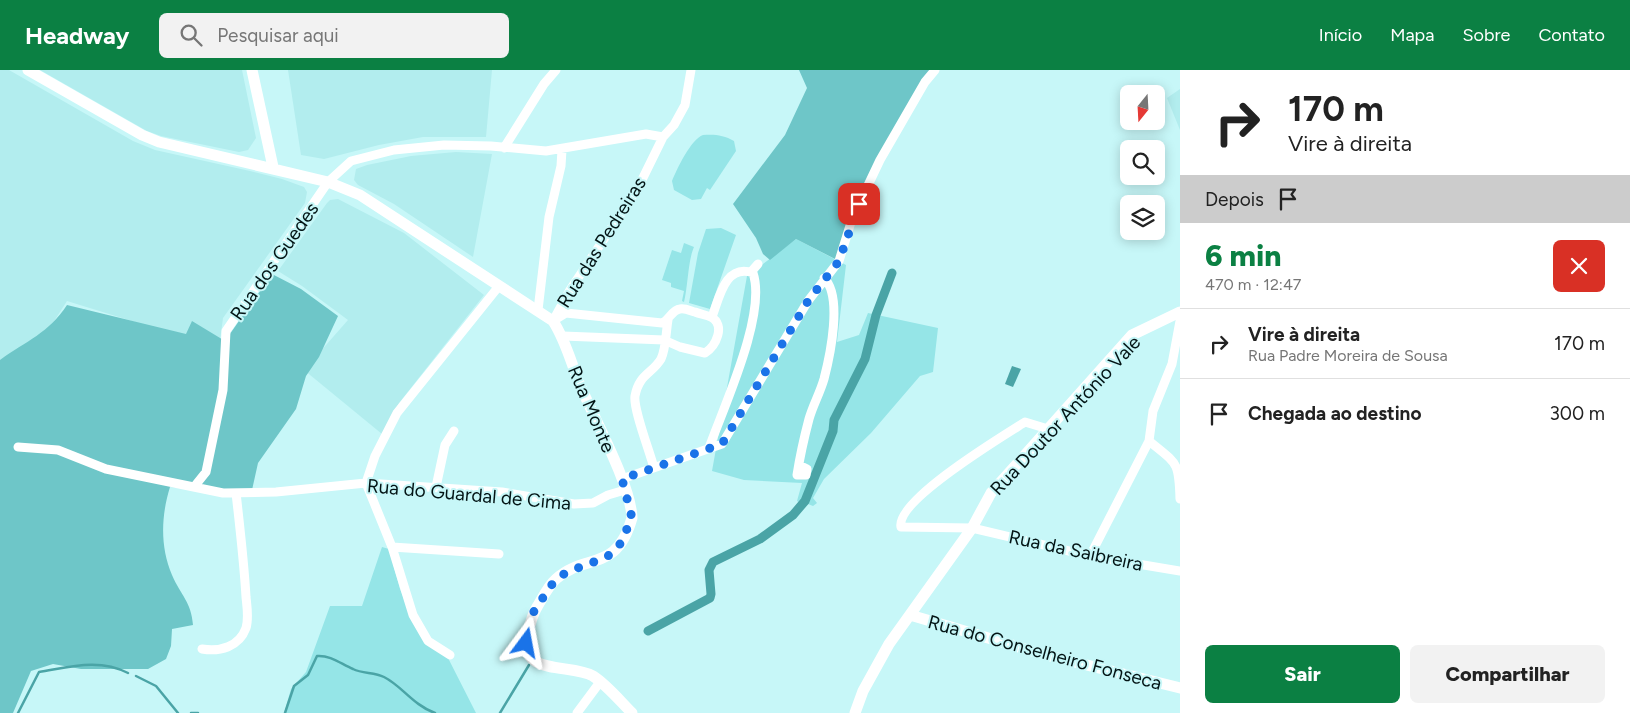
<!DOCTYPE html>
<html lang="pt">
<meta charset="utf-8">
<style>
:root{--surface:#fff;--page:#f2f2f2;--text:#222;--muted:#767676;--line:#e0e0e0;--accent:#0b8043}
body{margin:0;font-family:Figtree,sans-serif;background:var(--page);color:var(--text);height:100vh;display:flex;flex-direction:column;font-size:19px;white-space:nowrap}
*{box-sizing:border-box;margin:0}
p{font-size:16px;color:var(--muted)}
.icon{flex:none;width:28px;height:28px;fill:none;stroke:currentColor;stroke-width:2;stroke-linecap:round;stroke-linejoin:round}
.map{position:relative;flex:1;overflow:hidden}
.panel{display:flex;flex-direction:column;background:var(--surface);width:450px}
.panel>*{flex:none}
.guide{background:#fff;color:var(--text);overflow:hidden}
.needle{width:32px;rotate:198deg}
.buttons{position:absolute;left:1120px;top:15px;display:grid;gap:10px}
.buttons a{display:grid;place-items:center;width:45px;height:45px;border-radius:8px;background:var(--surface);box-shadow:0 2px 12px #0003;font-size:25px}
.pin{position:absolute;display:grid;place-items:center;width:42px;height:42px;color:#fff;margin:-21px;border-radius:10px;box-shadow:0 2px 8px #0006}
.me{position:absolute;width:55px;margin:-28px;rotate:13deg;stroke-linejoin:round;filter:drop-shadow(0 0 4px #0008)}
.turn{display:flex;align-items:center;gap:18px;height:105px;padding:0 25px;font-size:22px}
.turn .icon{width:65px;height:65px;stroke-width:2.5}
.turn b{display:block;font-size:35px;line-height:42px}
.then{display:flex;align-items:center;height:48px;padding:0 25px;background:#0003;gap:10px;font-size:19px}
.round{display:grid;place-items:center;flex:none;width:52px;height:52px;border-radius:8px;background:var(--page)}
.headline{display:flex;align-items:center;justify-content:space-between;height:85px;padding:0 25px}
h1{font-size:30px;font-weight:800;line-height:38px;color:var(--accent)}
.cta{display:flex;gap:10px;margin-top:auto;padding:10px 25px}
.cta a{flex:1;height:58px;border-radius:8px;background:var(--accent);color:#fff;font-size:20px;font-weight:800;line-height:58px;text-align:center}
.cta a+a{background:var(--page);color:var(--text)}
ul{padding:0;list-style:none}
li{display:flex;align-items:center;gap:15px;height:70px;padding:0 25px;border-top:1px solid var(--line)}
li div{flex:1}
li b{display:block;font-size:19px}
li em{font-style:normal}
header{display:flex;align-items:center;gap:30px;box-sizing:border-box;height:70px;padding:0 25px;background:var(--accent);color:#fff}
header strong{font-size:24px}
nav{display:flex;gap:28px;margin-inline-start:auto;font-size:18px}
.search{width:350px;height:45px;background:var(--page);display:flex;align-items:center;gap:12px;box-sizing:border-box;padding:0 18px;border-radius:8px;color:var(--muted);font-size:19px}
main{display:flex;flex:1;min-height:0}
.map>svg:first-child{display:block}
.built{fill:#b2edee}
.green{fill:#95e5e7}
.forest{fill:#6ec6c8}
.water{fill:#4aa4a6}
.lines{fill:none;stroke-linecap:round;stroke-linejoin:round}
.stream{stroke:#4aa4a6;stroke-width:2.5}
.canal{stroke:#4aa4a6;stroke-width:9}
.street{stroke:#fff;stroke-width:9}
.secondary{stroke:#fff;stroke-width:11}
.route{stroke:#1a73e8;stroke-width:9;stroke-dasharray:0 16.2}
.labels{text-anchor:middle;stroke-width:4;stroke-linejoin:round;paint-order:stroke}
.street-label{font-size:19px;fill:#031415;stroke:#c7f7f8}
</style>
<header>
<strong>Headway</strong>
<div class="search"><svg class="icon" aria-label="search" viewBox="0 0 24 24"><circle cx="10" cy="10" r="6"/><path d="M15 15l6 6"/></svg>Pesquisar aqui</div>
<nav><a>Início</a><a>Mapa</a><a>Sobre</a><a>Contato</a></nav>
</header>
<main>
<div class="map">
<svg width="1180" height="643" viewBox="0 0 1180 643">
<rect width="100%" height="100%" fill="#c7f7f8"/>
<path class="built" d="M 0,0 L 9,0 L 133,71 L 155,80 L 250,101 L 282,109 L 304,117 L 307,122 L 305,133 L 223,248 L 219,278 L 67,231 L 51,256 L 0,298 Z
M 40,0 L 242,0 L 256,68 L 248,80 L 239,82 L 161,66 L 147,61 Z
M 288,0 L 492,0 L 486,67 L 423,67 L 379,75 L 324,89 L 301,85 Z
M 1180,19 L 1180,60 L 1167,28 Z
M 456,82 L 492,84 L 473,187 L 394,134 L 358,115 L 354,110 L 356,99 L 367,95 L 411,86 Z
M 338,129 L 404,163 L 484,225 L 399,333 L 382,364 L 304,300 L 348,250 L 302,216 L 278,201 L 327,133 L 330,130 Z"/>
<path class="green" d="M 703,65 C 714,64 724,65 734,71 L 736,81 L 710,120 L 707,118 L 701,129 L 692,130 L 674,120 L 672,111 C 677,99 691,69 703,65 Z
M 721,158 L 736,165 L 710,239 L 689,233 L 698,183 L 706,159 Z
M 796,169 L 846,195 L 837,272 L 859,265 L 868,243 L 938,258 L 933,302 L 920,306 L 871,363 L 824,409 L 813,428 L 817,433 L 813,436 L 808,434 L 805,436 L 797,431 L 802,413 L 744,410 L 712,401 L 747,206 Z
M 684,173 L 694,177 C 688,190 688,216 684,232 L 682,231 L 684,221 L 671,217 L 671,213 L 662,210 L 672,180 L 681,183 Z
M 382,477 L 389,479 L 400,519 L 416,558 L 447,586 L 476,643 L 284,643 L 291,619 L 306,602 L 330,536 L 362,536 Z"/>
<path class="forest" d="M 799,0 L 935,0 L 880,90 L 839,191 L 796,169 L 770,190 L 763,184 L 756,168 L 733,134 L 785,65 L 807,18 Z
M 272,204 L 301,219 L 338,246 L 319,287 L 306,306 L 296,339 L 258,393 L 252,420 L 170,417 C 161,446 160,477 172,505 C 181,526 191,531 193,555 L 172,559 L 171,576 L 166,589 L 148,599 L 81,599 L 53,594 L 31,601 L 13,643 L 0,643 L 0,290 C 26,271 49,263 67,235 L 186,264 L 192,251 L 225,271 Z"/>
<path class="water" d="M 1012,296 L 1021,299 L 1013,317 L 1005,314 Z"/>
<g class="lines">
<path class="stream" d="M 136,606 L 156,616 L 178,643
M 18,643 L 39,602 C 70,597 99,588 128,603
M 191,643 L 198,643
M 285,643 L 294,616 L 308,605 L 317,586 C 331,585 341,594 353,599 C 363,604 374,602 384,607 C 402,616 413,635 435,643
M 500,643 L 529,595"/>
<path class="canal" d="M 648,561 L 710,528 L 711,524 L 709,500 L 713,492 L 760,469 L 793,445 L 805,431 L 833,361 L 834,350 L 865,289 L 876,245 L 892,203"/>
<path class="street" d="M 504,78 L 544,14 L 556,0
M 751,202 L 758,194
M 538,240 L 549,147 L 561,96 L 562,80
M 554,249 L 570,220 L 638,118 L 663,67 L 674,55 L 685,35 L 691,0
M 553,251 L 566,243 L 662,253 C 669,250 672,240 680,239 C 685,238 691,241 695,242 C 700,244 706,245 711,247 C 726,255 716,276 705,283 L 680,277 L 664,270 L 563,266
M 1048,359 L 1025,352 C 1003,366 895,431 901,457 L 972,458 L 1090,486 L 1180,501
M 1149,371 C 1177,394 1179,391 1180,429
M 18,377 L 58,380 L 106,399 L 223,423 L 276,422 L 366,413 L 502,422 L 574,434 L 593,433 L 608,425 L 625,420
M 709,378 C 724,336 767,244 753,203 C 725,193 719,229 712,247
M 799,395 L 807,399 L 806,405 L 797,405 C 800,386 804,368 809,349 C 813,335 820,323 824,309 C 830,286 843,226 824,208
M 654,398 C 650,382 633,339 635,326 C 639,304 652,304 661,289 C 666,279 666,261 668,250
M 622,409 L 722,374 L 808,231 L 839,191 L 852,149 L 880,90 L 925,12 L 935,0
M 194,417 L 206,402 L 223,320 L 226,261 L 328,112 L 351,91 L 394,80 L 444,75 L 491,76 L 546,81 L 646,64 L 663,67
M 436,417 L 445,375 L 454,361
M 392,477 L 499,484
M 1090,486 L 1149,371 L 1153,341 L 1172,294 L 1180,251
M 202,579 C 220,582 239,577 246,558 C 249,548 247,537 246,527 C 244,492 240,458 236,423
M 450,585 L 428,571 L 413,545 L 392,477 L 366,413 L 375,386 L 397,343 L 499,216
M 577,643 L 600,612"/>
<path class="secondary" d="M 28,0 L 142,65 L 159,72 L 328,112 L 360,125 L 553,251 C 566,271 571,293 580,315 C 594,348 631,415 632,448 C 616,504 586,482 556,509 C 548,516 542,529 537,537 C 532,545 530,554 528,563 C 516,607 571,593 593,606 C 607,615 620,631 632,643
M 252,0 L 273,97
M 910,545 L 1046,585 L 1180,618
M 855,643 L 863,621 L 889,574 L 972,458 L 991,423 L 1132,265 L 1180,242"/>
</g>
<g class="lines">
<path class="route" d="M 526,573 L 534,541 L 555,510 L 567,502 L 607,487 L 620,474 L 632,448 L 622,409 L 722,374 L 808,231 L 839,191 L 859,134"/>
</g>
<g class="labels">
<g class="street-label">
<text transform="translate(601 172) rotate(-58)" y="7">Rua das Pedreiras</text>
<text transform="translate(274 191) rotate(-55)" y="7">Rua dos Guedes</text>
<text transform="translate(592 339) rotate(67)" y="7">Rua Monte</text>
<text transform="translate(1065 345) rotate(-47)" y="7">Rua Doutor António Vale</text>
<text transform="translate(469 424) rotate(5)" y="7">Rua do Guardal de Cima</text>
<text transform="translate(1076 480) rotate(12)" y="7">Rua da Saibreira</text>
<text transform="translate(1045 582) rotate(15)" y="7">Rua do Conselheiro Fonseca</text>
</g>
</g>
</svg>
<div class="buttons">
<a><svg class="needle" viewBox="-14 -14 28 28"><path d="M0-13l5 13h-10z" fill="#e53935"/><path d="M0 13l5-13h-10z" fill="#767676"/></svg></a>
<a><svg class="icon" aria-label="search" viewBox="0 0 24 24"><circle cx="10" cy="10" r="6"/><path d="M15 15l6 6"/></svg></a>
<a><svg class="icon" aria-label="layers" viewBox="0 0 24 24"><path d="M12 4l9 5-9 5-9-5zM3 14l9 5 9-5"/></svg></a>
</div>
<div class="pin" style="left:859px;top:134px;background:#d93025"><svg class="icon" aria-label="arrive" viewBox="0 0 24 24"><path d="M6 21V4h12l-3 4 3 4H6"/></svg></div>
<svg class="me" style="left:526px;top:573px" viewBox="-20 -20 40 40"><path d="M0-17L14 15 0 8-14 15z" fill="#1a73e8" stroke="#fff" stroke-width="4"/></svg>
</div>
<section class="panel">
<div class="guide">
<div class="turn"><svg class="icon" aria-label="right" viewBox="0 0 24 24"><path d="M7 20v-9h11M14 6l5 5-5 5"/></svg><div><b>170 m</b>Vire à direita</div></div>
<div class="then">Depois<svg class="icon" aria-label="arrive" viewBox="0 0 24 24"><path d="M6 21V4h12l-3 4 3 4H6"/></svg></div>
</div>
<div class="headline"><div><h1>6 min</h1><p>470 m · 12:47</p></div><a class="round" style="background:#d93025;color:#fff"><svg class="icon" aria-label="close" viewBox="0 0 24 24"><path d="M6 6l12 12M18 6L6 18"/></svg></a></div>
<ul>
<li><svg class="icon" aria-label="right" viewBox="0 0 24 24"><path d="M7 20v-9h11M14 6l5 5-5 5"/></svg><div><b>Vire à direita</b><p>Rua Padre Moreira de Sousa</p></div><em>170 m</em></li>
<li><svg class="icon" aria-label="arrive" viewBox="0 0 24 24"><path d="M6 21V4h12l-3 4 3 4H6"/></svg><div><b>Chegada ao destino</b></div><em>300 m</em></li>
</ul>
<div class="cta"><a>Sair</a><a>Compartilhar</a></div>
</section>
</main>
